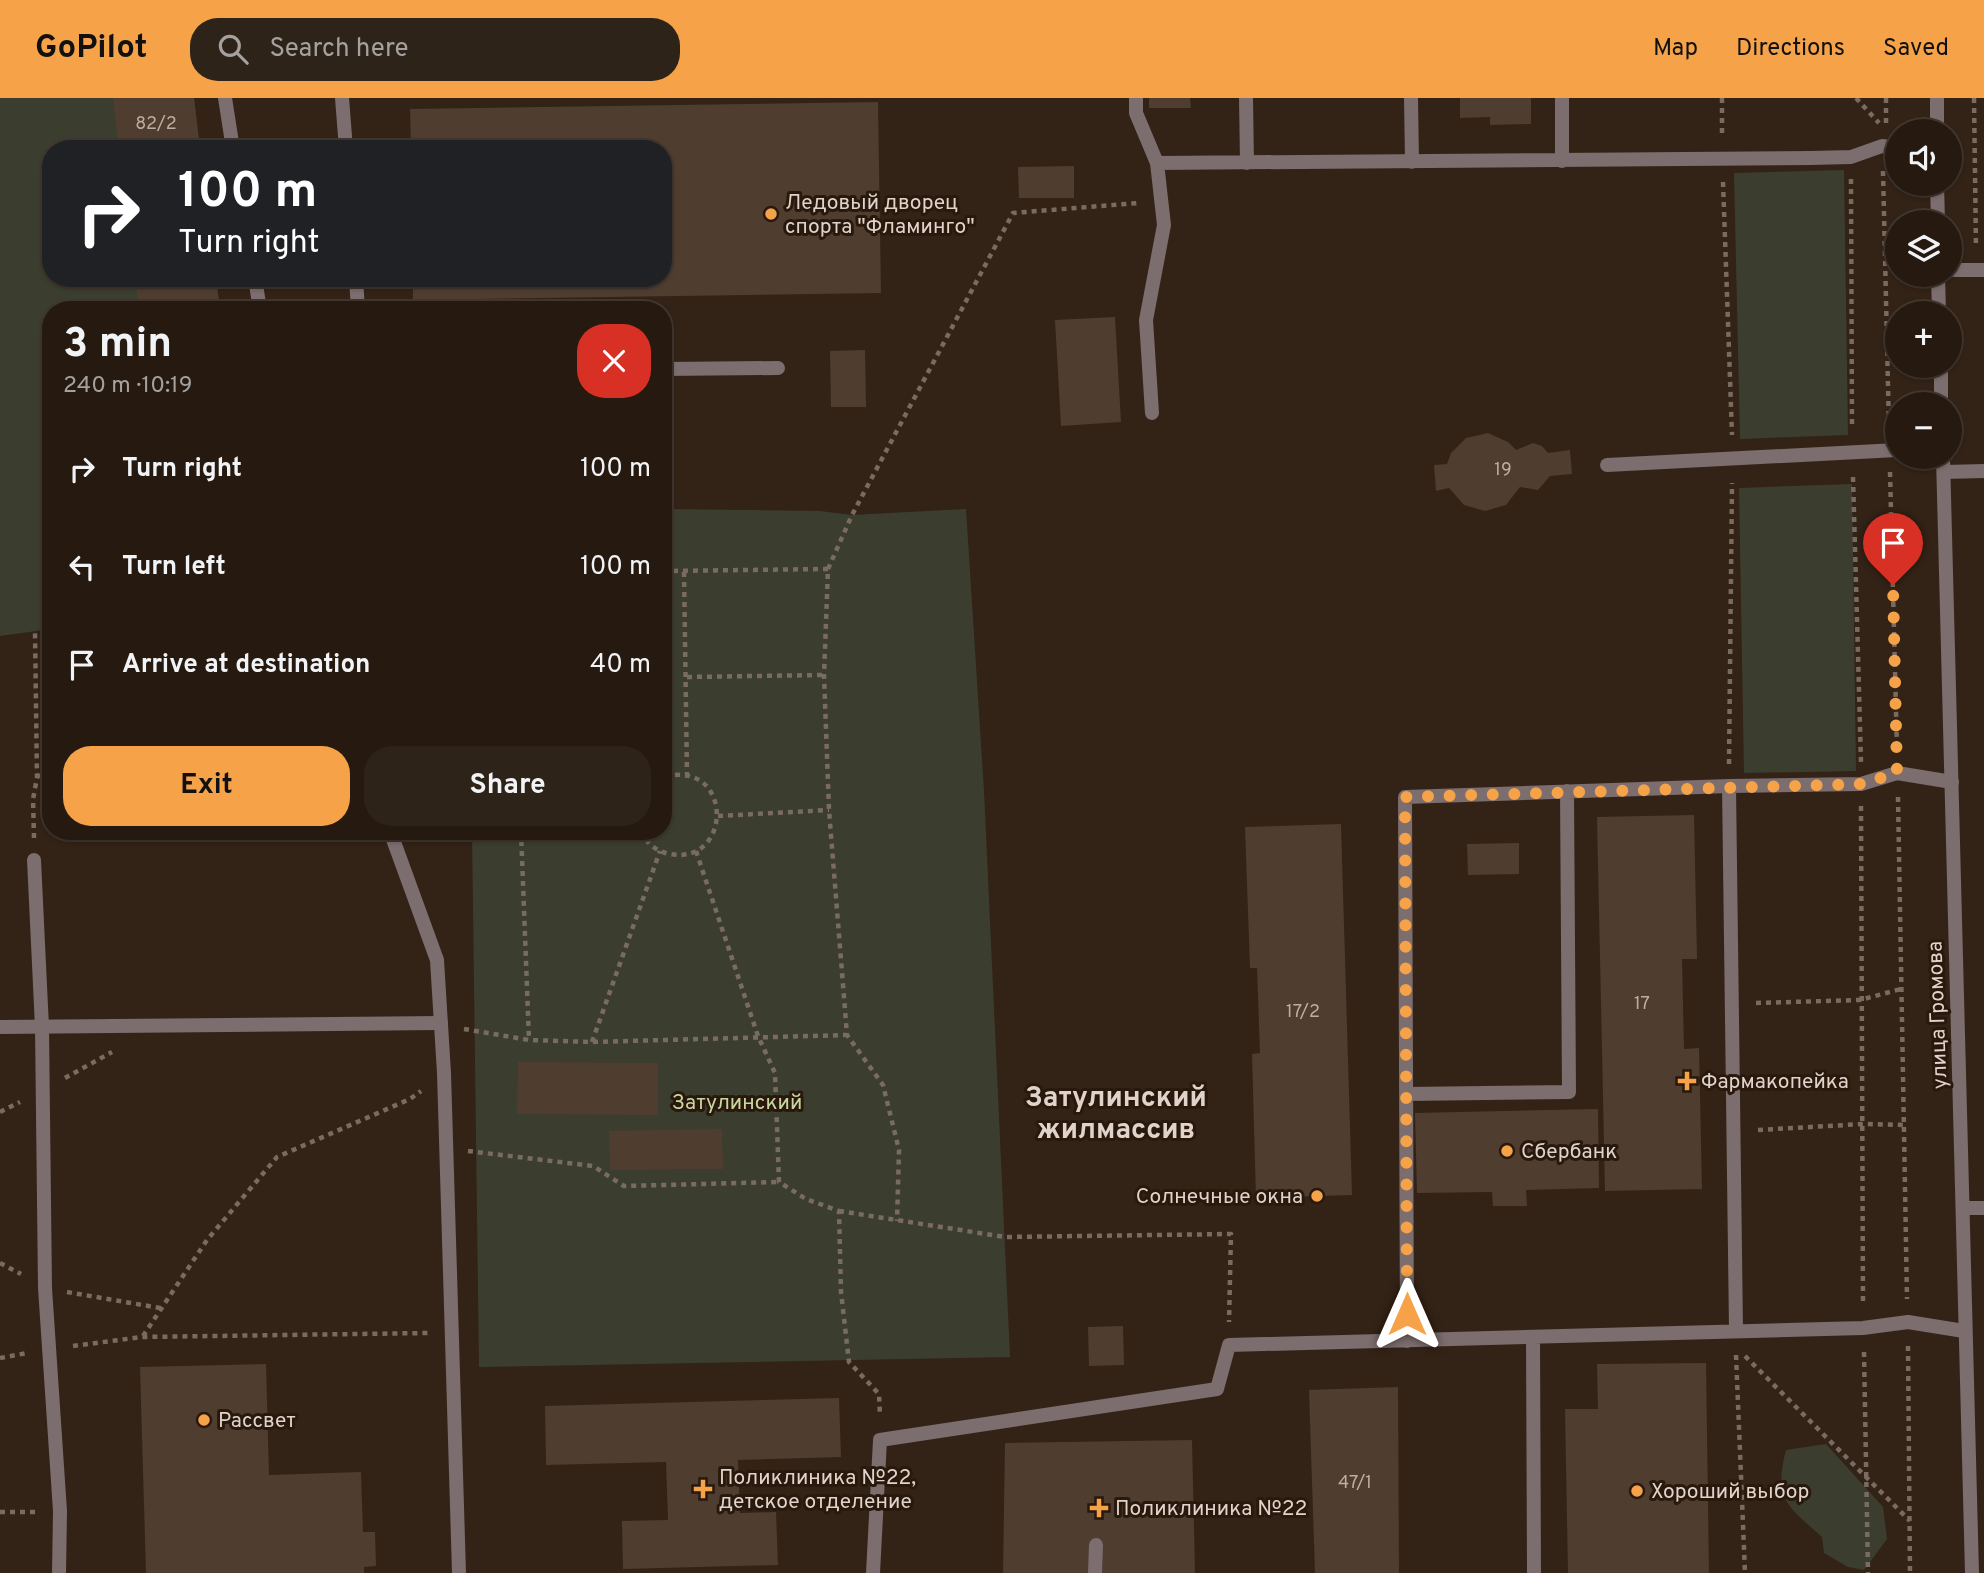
<!DOCTYPE html>
<meta charset="utf-8">
<style>
:root{--surface:#261a10;--page:#2e2319;--text:#f1f3f6;--muted:#a4a19f;--line:#423830;--accent:#f6a248}
body{margin:0;font-family:Overpass,sans-serif;background:var(--page);color:var(--text);height:100vh;display:flex;flex-direction:column;font-size:26px;white-space:nowrap}
*{box-sizing:border-box;margin:0}
p{font-size:23px;color:var(--muted)}
.icon{flex:none;width:38px;height:38px;fill:none;stroke:currentColor;stroke-width:2;stroke-linecap:round;stroke-linejoin:round}
.map{position:relative;flex:1;overflow:hidden}
.side{position:absolute;left:42px;top:203px;width:630px;height:539px;display:flex;flex-direction:column;background:var(--surface);border-radius:28px;box-shadow:0 2px 5px #0004,0 0 0 2px var(--line)}
.side>*{flex:none}
.guide{position:absolute;left:42px;top:42px;width:630px;height:147px;border-radius:28px;box-shadow:0 2px 5px #0004,0 0 0 2px var(--line);background:#202124;color:#fff;overflow:hidden}
.controls{position:absolute;left:1885px;top:21px;display:grid;gap:14px}
.controls a{display:grid;place-items:center;width:77px;height:77px;border-radius:50%;background:var(--surface);box-shadow:0 2px 5px #0004,0 0 0 2px var(--line);font-size:35px}
.pin{position:absolute;display:grid;place-items:center;width:60px;height:60px;color:#fff;margin:-72px -30px;border-radius:50% 50% 50% 0;rotate:-45deg;box-shadow:0 0 7px #0007}
.pin .icon{rotate:45deg}
.me{position:absolute;width:77px;margin:-38px;rotate:0deg;stroke-linejoin:round;filter:drop-shadow(0 0 5px #0008)}
.turn{display:flex;align-items:center;gap:24px;height:147px;padding:0 21px;font-size:32px}
.turn .icon{width:91px;height:91px;stroke-width:2.5}
.turn b{display:block;font-size:49px;line-height:60px}
.round{display:grid;place-items:center;flex:none;width:74px;height:74px;border-radius:28px;background:var(--page)}
.head{display:flex;align-items:center;justify-content:space-between;height:119px;padding:0 21px}
h1{font-size:42px;font-weight:700;line-height:52px}
.action{display:flex;gap:14px;margin-top:auto;padding:14px 21px}
.action a{flex:1;height:80px;border-radius:28px;background:var(--accent);color:#111;font-size:28px;font-weight:700;line-height:80px;text-align:center}
.action a+a{background:var(--page);color:var(--text)}
ul{padding:0;list-style:none}
li{display:flex;align-items:center;gap:21px;height:98px;padding:0 21px}
li div{flex:1}
li b{display:block;font-size:26px}
li em{font-style:normal}
header{display:flex;align-items:center;gap:42px;box-sizing:border-box;height:98px;padding:0 35px;background:var(--accent);color:#111}
header strong{font-size:33px}
nav{display:flex;gap:38px;margin-inline-start:auto;font-size:24px}
.search{width:490px;height:63px;background:var(--page);display:flex;align-items:center;gap:18px;box-sizing:border-box;padding:0 24px;border-radius:28px;color:var(--muted);font-size:26px}
.map>svg:first-child{display:block}
.green{fill:#3b3e2f}
.building{fill:#4f3d30}
.lines{fill:none;stroke-linecap:round;stroke-linejoin:round}
.path{stroke:#7a6b61;stroke-width:4.5;stroke-dasharray:5 5;stroke-linecap:butt}
.lane{stroke:#7c6d6e;stroke-width:14}
.street{stroke:#7c6d6e;stroke-width:14}
.route{stroke:#f6a248;stroke-width:12;stroke-dasharray:0 21.6}
.poi-dot{fill:#f6a248;stroke:#29190d;stroke-width:2.5}
.labels{text-anchor:middle;stroke-width:6;stroke-linejoin:round;paint-order:stroke}
.number-label{font-size:18px;fill:#bbaea4}
.poi-label{font-size:21px;fill:#dfd3cb;stroke:#29190d;text-anchor:start}
.street-label{font-size:21px;fill:#dfd3cb;stroke:#29190d}
.park-label{font-size:21px;fill:#cad6a1;stroke:#29190d}
.district-label{font-size:28px;font-weight:bold;fill:#dfd3cb;stroke:#29190d}
</style>
<header>
<strong>GoPilot</strong>
<div class="search"><svg class="icon" aria-label="search" viewBox="0 0 24 24"><circle cx="10" cy="10" r="6"/><path d="M15 15l6 6"/></svg>Search here</div>
<nav><a>Map</a><a>Directions</a><a>Saved</a></nav>
</header>
<div class="map">
<svg width="1984" height="1475" viewBox="0 0 1984 1475">
<rect width="100%" height="100%" fill="#332216"/>
<path class="green" d="M 0,0 L 194,0 L 200,51 L 51,51 L 51,180 L 216,180 L 220,212 L 51,212 L 51,531 L 0,538 Z
M 1844,72 L 1848,337 L 1740,341 L 1734,75 Z
M 1852,386 L 1856,673 L 1744,675 L 1739,390 Z
M 663,411 L 820,413 L 852,417 L 966,411 L 984,693 L 1010,1259 L 479,1269 L 472,733 L 663,733 Z
M 1826,1346 L 1883,1409 L 1887,1441 L 1864,1472 L 1848,1469 L 1824,1455 L 1822,1439 C 1788,1408 1773,1402 1786,1352 Z"/>
<path class="building" d="M 113,0 L 194,0 L 200,51 L 119,51 Z
M 1149,0 L 1190,0 L 1191,10 L 1149,10 Z
M 1460,0 L 1531,0 L 1531,26 L 1490,27 L 1490,19 L 1460,20 Z
M 878,4 L 881,195 L 413,202 L 413,180 L 663,180 L 663,51 L 411,51 L 410,11 Z
M 1074,68 L 1074,100 L 1019,100 L 1018,69 Z
M 135,180 L 216,180 L 220,212 L 139,212 Z
M 1115,219 L 1121,324 L 1061,328 L 1055,222 Z
M 865,252 L 866,309 L 831,309 L 830,253 Z
M 1488,335 L 1508,344 L 1516,352 L 1533,345 L 1542,348 L 1548,355 L 1570,352 L 1572,376 L 1550,378 L 1538,392 L 1520,389 L 1506,407 L 1485,413 L 1464,407 L 1449,390 L 1436,393 L 1434,367 L 1447,366 L 1451,355 L 1466,340 Z
M 1694,717 L 1697,861 L 1682,861 L 1684,951 L 1699,950 L 1702,1091 L 1605,1093 L 1597,719 Z
M 1341,726 L 1352,1097 L 1256,1100 L 1252,956 L 1260,955 L 1257,870 L 1250,870 L 1245,729 Z
M 1519,745 L 1519,776 L 1468,777 L 1467,746 Z
M 518,964 L 658,965 L 658,1017 L 517,1016 Z
M 1598,1011 L 1599,1090 L 1526,1092 L 1527,1108 L 1493,1108 L 1492,1094 L 1417,1095 L 1415,1015 Z
M 722,1031 L 723,1071 L 610,1072 L 609,1033 Z
M 1123,1228 L 1124,1267 L 1089,1268 L 1088,1229 Z
M 1706,1265 L 1709,1475 L 1568,1475 L 1565,1311 L 1598,1311 L 1597,1266 Z
M 266,1266 L 269,1377 L 361,1374 L 363,1434 L 375,1434 L 376,1468 L 364,1469 L 364,1475 L 146,1475 L 140,1269 Z
M 1398,1289 L 1399,1475 L 1315,1475 L 1309,1292 Z
M 839,1300 L 841,1359 L 738,1362 L 740,1415 L 776,1414 L 778,1467 L 623,1471 L 622,1423 L 668,1422 L 666,1364 L 546,1367 L 545,1308 Z
M 1192,1342 L 1195,1475 L 1003,1475 L 1005,1345 Z"/>
<g class="lines">
<path class="path" d="M 1722,0 L 1722,37
M 1856,0 L 1879,25
M 1886,0 L 1886,26
M 1974,0 L 1976,150
M 1883,73 L 1889,330
M 1851,81 L 1852,331
M 1723,84 L 1732,337
M 1890,374 L 1897,652
M 1853,379 L 1861,664
M 828,471 L 852,417 L 1013,115 L 1138,105
M 663,473 L 828,471 L 824,577 L 829,712 L 847,937 L 883,987 L 899,1052 L 897,1123
M 684,474 L 687,677
M 687,579 L 824,577
M 1729,666 L 1732,385
M 37,680 L 51,661
M 1898,699 L 1907,1201
M 1861,708 L 1863,1206
M 718,718 L 829,712
M 521,733 L 529,942
M 641,733 C 646,745 657,754 670,756 C 733,768 734,660 663,679
M 34,740 L 33,701 L 37,680 L 35,534
M 696,753 L 758,938 L 775,975 L 779,1084 L 806,1101 L 839,1113 L 841,1194 L 849,1264 L 879,1296 L 880,1318
M 1756,905 L 1860,902 L 1901,891
M 464,931 L 529,942 L 592,944 L 847,937
M 592,944 L 660,753
M 65,980 L 112,954
M 0,1014 L 20,1004
M 1758,1032 L 1863,1026 L 1904,1027
M 468,1053 L 593,1068 L 624,1088 L 779,1084
M 839,1113 L 1005,1139 L 1231,1136 L 1229,1224
M 0,1165 L 21,1176
M 67,1194 L 160,1210
M 143,1238 L 207,1142 L 277,1059 L 410,1001 L 421,993
M 73,1248 L 142,1239 L 428,1235
M 1908,1248 L 1910,1475
M 1864,1254 L 1868,1475
M 1736,1257 L 1745,1475
M 1745,1258 L 1910,1423
M 0,1260 L 27,1255
M 0,1414 L 38,1414"/>
<path class="lane" d="M 225,0 L 233,51
M 342,0 L 346,51
M 1136,0 L 1136,15 L 1157,65 L 1164,127 L 1146,222 L 1152,315
M 1246,0 L 1247,65
M 1411,0 L 1412,64
M 1562,0 L 1562,63
M 1157,65 L 1811,60 L 1851,59 L 1882,48 L 1897,50
M 1950,172 L 1984,172
M 255,180 L 260,212
M 356,180 L 358,212
M 663,271 L 778,270
M 1944,374 L 1984,373
M 390,733 L 437,862 L 444,975 L 459,1475
M 34,762 L 42,929 L 45,1190 L 60,1413 L 59,1475
M 1406,996 L 1569,994 L 1567,693
M 1736,1232 L 1729,688 L 1861,686 L 1897,675 L 1952,684
M 1533,1241 L 1534,1475
M 1407,1243 L 1405,699 L 1729,688
M 873,1475 L 880,1342 L 1217,1291 L 1229,1247 L 1863,1230 L 1908,1224 L 1964,1233
M 1095,1475 L 1096,1447"/>
<path class="street" d="M 1937,33 L 1937,0
M 1937,86 L 1938,124
M 1938,177 L 1939,215
M 1941,268 L 1941,306
M 1943,359 L 1972,1475
M 1607,367 L 1897,352
M 0,929 L 441,925
M 1964,1110 L 1984,1110"/>
</g>
<g class="lines">
<path class="route" d="M 1407,1216 L 1405,699 L 1861,686 L 1897,675 L 1893,487"/>
</g>
<g class="poi-dot">
<circle cx="771" cy="116" r="7"/>
<path d="M1683.5 972.5h7v7h7v7h-7v7h-7v-7h-7v-7h7z"/>
<circle cx="1507" cy="1053" r="7"/>
<circle cx="1317" cy="1098" r="7"/>
<circle cx="204" cy="1322" r="7"/>
<path d="M699.5 1380.5h7v7h7v7h-7v7h-7v-7h-7v-7h7z"/>
<circle cx="1637" cy="1393" r="7"/>
<path d="M1095.5 1399.5h7v7h7v7h-7v7h-7v-7h-7v-7h7z"/>
</g>
<g class="labels">
<g class="number-label">
<text x="156" y="31">82/2</text>
<text x="1503" y="377">19</text>
<text x="1642" y="911">17</text>
<text x="1303" y="919">17/2</text>
<text x="1355" y="1390">47/1</text>
</g>
<g class="poi-label">
<text x="785" y="111">Ледовый дворец<tspan x="785" dy="24">спорта "Фламинго"</tspan></text>
<text x="1701" y="990">Фармакопейка</text>
<text x="1521" y="1060">Сбербанк</text>
<text x="1303" y="1105" text-anchor="end">Солнечные окна</text>
<text x="218" y="1329">Рассвет</text>
<text x="719" y="1386">Поликлиника №22,<tspan x="719" dy="24">детское отделение</tspan></text>
<text x="1651" y="1400">Хороший выбор</text>
<text x="1115" y="1417">Поликлиника №22</text>
</g>
<g class="street-label">
<text transform="translate(1937 917) rotate(-92)" y="7">улица Громова</text>
</g>
<g class="park-label">
<text x="737" y="1011">Затулинский</text>
</g>
<g class="district-label">
<text x="1116" y="1008">Затулинский<tspan x="1116" dy="32">жилмассив</tspan></text>
</g>
</g>
</svg>
<div class="controls">
<a><svg class="icon" aria-label="sound" viewBox="0 0 24 24"><path d="M4 9h4l5-4v14l-5-4H4zM17 9q2 3 0 6"/></svg></a>
<a><svg class="icon" aria-label="layers" viewBox="0 0 24 24"><path d="M12 4l9 5-9 5-9-5zM3 14l9 5 9-5"/></svg></a>
<a>+</a>
<a>−</a>
</div>
<div class="pin" style="left:1893px;top:487px;background:#d93025"><svg class="icon" aria-label="arrive" viewBox="0 0 24 24"><path d="M6 21V4h12l-3 4 3 4H6"/></svg></div>
<svg class="me" style="left:1407px;top:1216px" viewBox="-20 -20 40 40"><path d="M0-17L14 15 0 8-14 15z" fill="#f6a248" stroke="#fff" stroke-width="4"/></svg>
<div class="guide">
<div class="turn"><svg class="icon" aria-label="right" viewBox="0 0 24 24"><path d="M7 20v-9h11M14 6l5 5-5 5"/></svg><div><b>100 m</b>Turn right</div></div>
</div>
<section class="side">
<div class="head"><div><h1>3 min</h1><p>240 m · 10:19</p></div><a class="round" style="background:#d93025;color:#fff"><svg class="icon" aria-label="close" viewBox="0 0 24 24"><path d="M6 6l12 12M18 6L6 18"/></svg></a></div>
<ul>
<li><svg class="icon" aria-label="right" viewBox="0 0 24 24"><path d="M7 20v-9h11M14 6l5 5-5 5"/></svg><div><b>Turn right</b></div><em>100 m</em></li>
<li><svg class="icon" aria-label="left" viewBox="0 0 24 24"><path d="M17 20v-9H6M10 6l-5 5 5 5"/></svg><div><b>Turn left</b></div><em>100 m</em></li>
<li><svg class="icon" aria-label="arrive" viewBox="0 0 24 24"><path d="M6 21V4h12l-3 4 3 4H6"/></svg><div><b>Arrive at destination</b></div><em>40 m</em></li>
</ul>
<div class="action"><a>Exit</a><a>Share</a></div>
</section>
</div>
